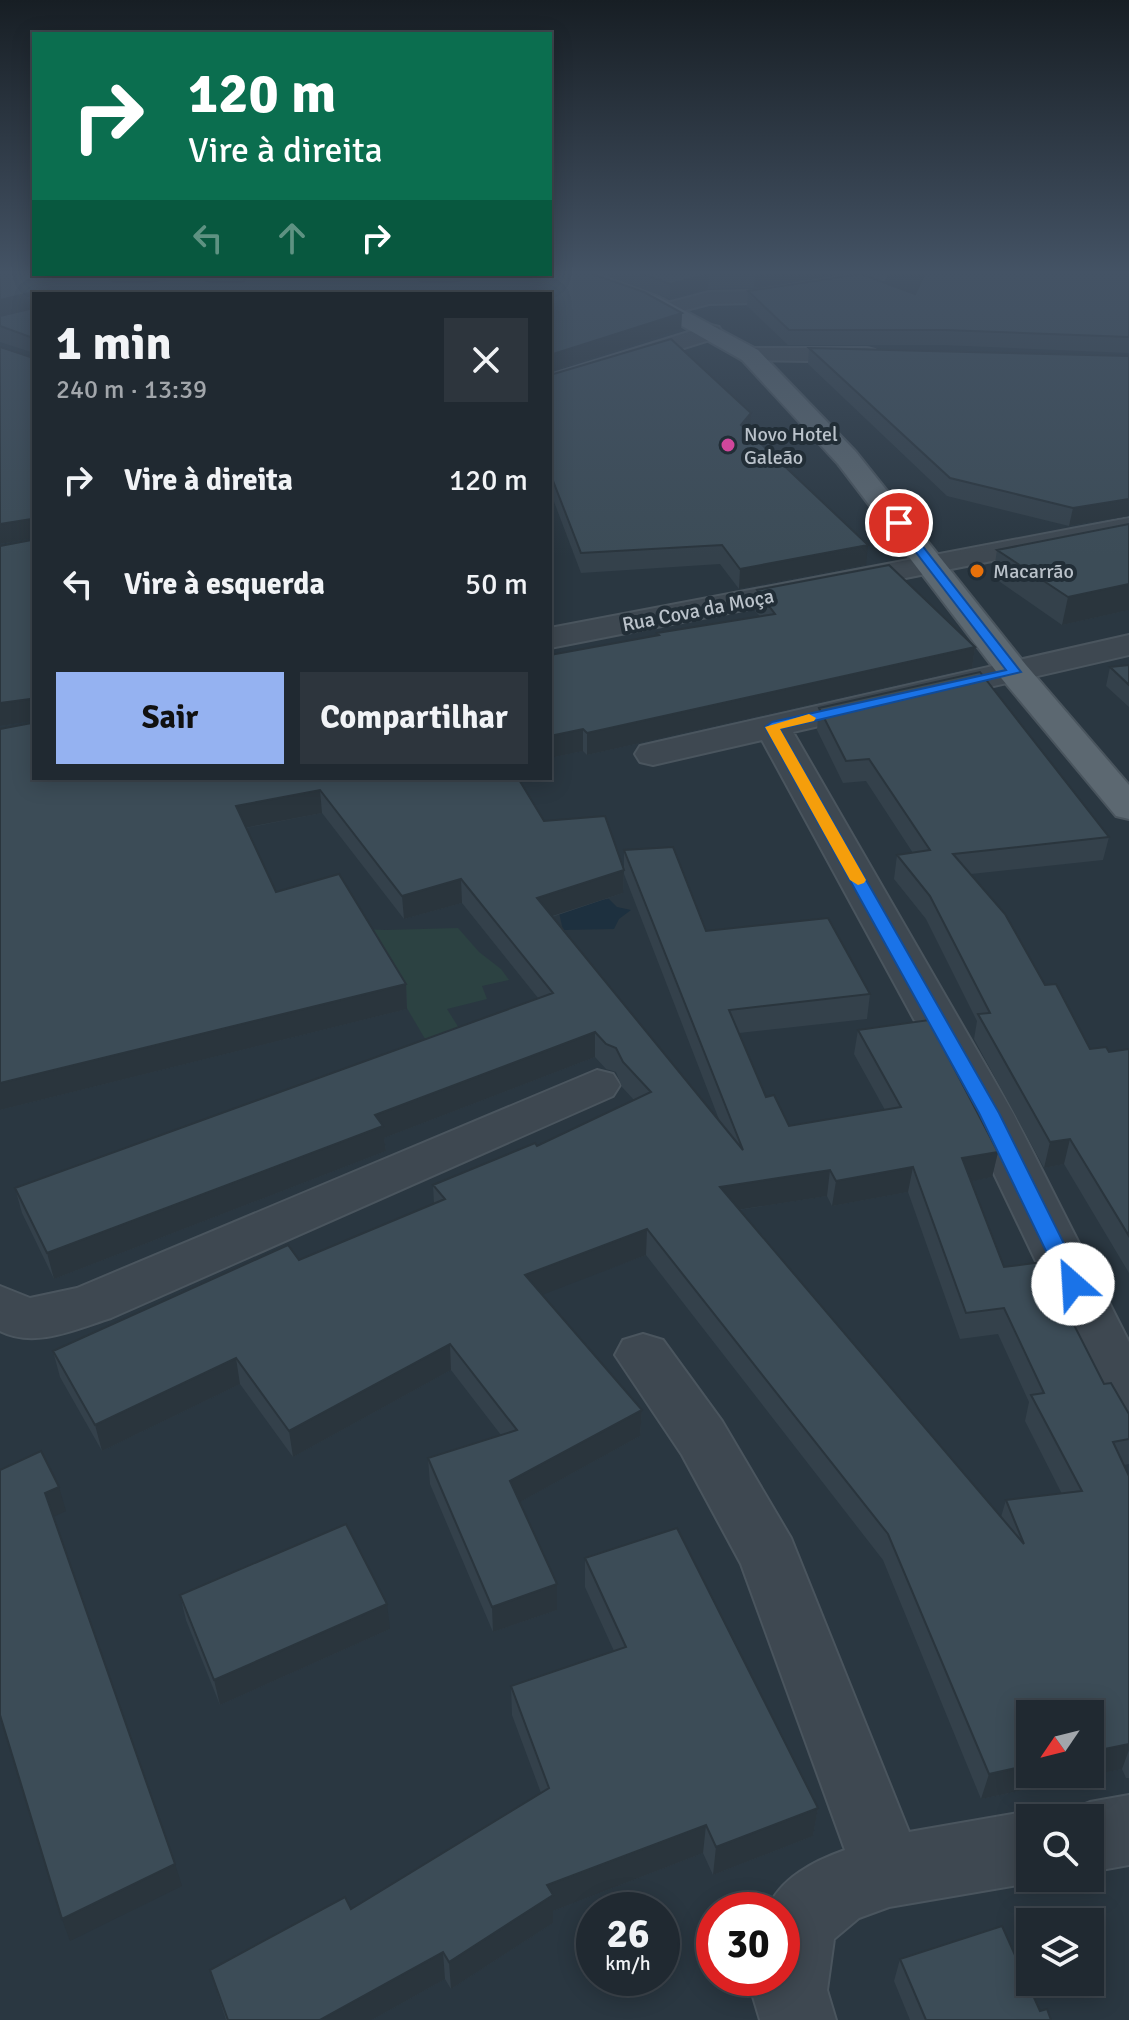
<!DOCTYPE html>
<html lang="pt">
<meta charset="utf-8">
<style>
:root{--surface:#202931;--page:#2d353d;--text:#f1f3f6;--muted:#a2a6ab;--line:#3d454d;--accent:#95b2f1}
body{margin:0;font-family:Signika,sans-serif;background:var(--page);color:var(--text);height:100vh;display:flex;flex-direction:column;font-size:30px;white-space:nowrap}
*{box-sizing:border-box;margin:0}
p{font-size:26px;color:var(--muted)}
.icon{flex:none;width:44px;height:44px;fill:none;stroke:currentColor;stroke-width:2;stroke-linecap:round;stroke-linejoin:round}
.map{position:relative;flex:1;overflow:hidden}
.panel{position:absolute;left:32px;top:292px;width:520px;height:488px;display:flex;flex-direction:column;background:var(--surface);border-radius:0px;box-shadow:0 4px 20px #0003,0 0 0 2px var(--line)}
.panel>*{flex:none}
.guide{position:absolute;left:32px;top:32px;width:520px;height:244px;border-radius:0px;box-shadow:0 4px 20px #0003,0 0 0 2px var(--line);background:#0b6e4f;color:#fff;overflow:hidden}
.needle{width:52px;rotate:235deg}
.tools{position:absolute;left:1016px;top:1700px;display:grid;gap:16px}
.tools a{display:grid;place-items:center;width:88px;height:88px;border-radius:0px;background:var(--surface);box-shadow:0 4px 20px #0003,0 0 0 2px var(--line);font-size:40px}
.speed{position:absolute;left:576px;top:1892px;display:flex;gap:16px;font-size:40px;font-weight:700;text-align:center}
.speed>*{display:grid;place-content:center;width:104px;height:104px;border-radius:50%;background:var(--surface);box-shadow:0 4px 20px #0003,0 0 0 2px var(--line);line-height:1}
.speed small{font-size:20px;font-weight:400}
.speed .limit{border:12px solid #d22;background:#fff;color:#111}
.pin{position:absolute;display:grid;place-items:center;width:68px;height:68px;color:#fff;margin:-34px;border:4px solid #fff;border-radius:50%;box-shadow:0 2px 8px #0007}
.me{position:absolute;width:88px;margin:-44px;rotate:334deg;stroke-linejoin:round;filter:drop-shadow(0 0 6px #0008)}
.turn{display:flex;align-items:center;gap:28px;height:168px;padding:0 24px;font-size:36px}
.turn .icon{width:104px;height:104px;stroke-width:2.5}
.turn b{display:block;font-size:56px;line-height:68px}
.lanes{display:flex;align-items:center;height:76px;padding:0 24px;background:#0003;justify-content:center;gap:40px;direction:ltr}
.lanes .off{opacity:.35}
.round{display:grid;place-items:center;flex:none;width:84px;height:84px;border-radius:0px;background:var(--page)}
.overview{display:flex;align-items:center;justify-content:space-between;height:136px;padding:0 24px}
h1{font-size:48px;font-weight:700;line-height:60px}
.cta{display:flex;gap:16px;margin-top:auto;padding:16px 24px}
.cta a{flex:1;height:92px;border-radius:0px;background:var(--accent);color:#111;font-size:32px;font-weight:700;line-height:92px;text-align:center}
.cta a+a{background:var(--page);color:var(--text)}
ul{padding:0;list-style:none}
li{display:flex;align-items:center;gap:24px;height:104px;padding:0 24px}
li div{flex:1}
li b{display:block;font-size:30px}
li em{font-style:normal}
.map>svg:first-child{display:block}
.green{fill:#2c4242}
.water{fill:#1d303f}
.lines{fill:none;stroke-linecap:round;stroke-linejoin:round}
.minor-casing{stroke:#4a555e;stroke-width:4}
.major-casing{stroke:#4a555e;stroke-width:4}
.minor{fill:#3e4851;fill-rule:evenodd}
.major{fill:#5c6871;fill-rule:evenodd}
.wall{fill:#34414b;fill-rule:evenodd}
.shaded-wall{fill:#2a353d}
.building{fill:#3c4c57;stroke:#2a353d;stroke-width:2;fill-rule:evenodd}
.route{fill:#1a73e8;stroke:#114b97;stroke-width:2}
.slow{fill:#f59e0b}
.hotel-dot{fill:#d1479c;stroke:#222e37;stroke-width:3}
.food-dot{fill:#e8710a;stroke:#222e37;stroke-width:3}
.labels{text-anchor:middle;stroke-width:8;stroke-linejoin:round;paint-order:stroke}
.far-poi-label{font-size:20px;fill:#bbc3cb;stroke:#222e37;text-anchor:start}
.far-street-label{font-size:20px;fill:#bbc3cb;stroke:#222e37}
</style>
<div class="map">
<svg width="1129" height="2020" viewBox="0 0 1129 2020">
<rect width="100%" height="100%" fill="#2a3741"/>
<path class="green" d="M 309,927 L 386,930 L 458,928 L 479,952 L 501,969 L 509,980 L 482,986 L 487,999 L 447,1009 L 462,1033 L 428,1044 L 394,986 Z"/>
<path class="water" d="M 609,899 L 617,907 L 631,910 L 619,919 L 614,929 L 563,930 L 557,904 Z"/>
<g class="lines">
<g class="minor-casing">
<path id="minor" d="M 865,273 L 886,273 L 883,280 L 865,285 L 754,303 L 709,304 L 667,315 L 656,309 L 660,305 L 709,292 L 754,291 Z
M 711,325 L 719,327 L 722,332 L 719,337 L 550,390 L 550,375 Z
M 750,348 L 867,348 L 875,350 L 878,355 L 875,360 L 867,362 L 742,360 L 739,355 L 742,350 Z
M 1129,518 L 1129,534 L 550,648 L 550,628 Z
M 1129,635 L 1129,655 L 793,732 L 1013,1113 L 1129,1342 L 1129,1420 L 1109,1414 L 965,1113 L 762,740 L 653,765 L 640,762 L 635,754 L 640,746 L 653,743 Z
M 597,1070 L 613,1074 L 620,1085 L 613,1096 L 111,1318 C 76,1329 35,1349 0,1331 L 0,1286 L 30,1298 L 77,1288 Z
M 643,1334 L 663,1340 L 722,1421 L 791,1538 L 909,1832 L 1030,1811 L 1046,1818 L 1030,1818 L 1030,1878 L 1041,1878 L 1030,1883 L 889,1907 L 859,1918 L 834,1939 L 827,1990 L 836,2020 L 760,2020 L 751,1990 L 753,1978 L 782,1978 L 782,1910 L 767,1910 C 780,1878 814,1861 845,1850 L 741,1564 L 682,1455 L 615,1355 L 623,1340 Z
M 1129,1795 L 1129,1865 L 1090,1872 L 1090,1818 L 1062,1818 L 1065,1812 L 1090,1802 Z"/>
</g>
<g class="major-casing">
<path id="major" d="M 565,273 L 593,273 L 659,297 L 758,350 L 856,452 L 1026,665 L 1129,785 L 1129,819 L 1116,816 L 1002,679 L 838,464 L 742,360 L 645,305 L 568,277 Z"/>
</g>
<use href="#minor" class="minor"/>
<use href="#major" class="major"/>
</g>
<path class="wall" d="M 0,273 L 34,273 L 34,274 L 175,274 L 140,282 L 151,282 L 186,274 L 210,282 L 225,282 L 198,274 L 468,274 L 442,282 L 454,282 L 480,274 L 588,273 L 644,292 L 682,313 L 681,329 L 550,372 L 550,294 L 34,294 L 34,778 L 518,778 L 544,821 L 605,816 L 624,870 L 624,850 L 673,847 L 706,931 L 828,918 L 870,994 L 867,1019 L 739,1033 L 766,1097 L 774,1095 L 789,1126 L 885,1110 L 854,1054 L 858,1030 L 929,1020 L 998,1152 L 992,1177 L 970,1181 L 1004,1267 L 1042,1262 L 1104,1384 L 1111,1383 L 1129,1414 L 1129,1464 L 1124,1465 L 1129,1476 L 1129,1778 L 1126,1778 L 1122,1769 L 981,1799 L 883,1560 L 646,1255 L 542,1294 L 642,1410 L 640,1436 L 520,1502 L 557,1584 L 557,1610 L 493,1632 L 430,1484 L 428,1458 L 501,1435 L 451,1370 L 293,1457 L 240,1384 L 102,1451 L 60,1377 L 53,1351 L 288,1245 L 299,1260 L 434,1204 L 433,1185 L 535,1143 L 537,1146 L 634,1100 L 622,1087 L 616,1072 L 606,1069 L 595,1057 L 384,1138 L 386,1151 L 54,1279 L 22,1213 L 15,1188 L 538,998 L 462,903 L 404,919 L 322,813 L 246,828 L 276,892 L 339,874 L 406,984 L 407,1009 L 0,1110 L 0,729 L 32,723 L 32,721 L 0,726 L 0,546 L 32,540 L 32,538 L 0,544 L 0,347 L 30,357 L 34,355 L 34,353 L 0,342 ZM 624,874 L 720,1122 L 552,917 L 623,893 ZM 908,1192 L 960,1339 L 998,1334 L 1029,1402 L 1025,1421 L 1062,1494 L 1006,1500 L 1001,1517 L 739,1210 L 827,1196 L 832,1206 ZM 1030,1714 L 1090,1714 L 1090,1774 L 1030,1774 Z
M 601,273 L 826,273 L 826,276 L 754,288 L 708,289 L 670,299 Z
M 1129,273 L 1129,353 L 943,345 L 788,345 L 747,306 L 748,291 L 915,294 Z
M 809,348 L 1129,356 L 1129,516 L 1069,526 L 947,496 L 808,364 Z
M 550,375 L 750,430 L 749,432 L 866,565 L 739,589 L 720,564 L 581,573 L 550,491 Z
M 1129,524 L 1129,610 L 1062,625 L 993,577 L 997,550 Z
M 757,590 L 975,647 L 972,668 L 587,755 L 583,751 L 550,758 L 550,655 L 657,635 L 657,633 L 760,616 L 755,611 Z
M 1129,665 L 1129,707 L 1106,686 L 1110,667 Z
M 819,708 L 1109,837 L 1103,860 L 971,874 L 1045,985 L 1090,1049 L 1109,1052 L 1129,1049 L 1129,1273 L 1064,1164 L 1044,1168 L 974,1039 L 977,1021 L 926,919 L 894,879 L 897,855 L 913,853 L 866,781 L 843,783 L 817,730 Z
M 585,1558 L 818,1808 L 813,1836 L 713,1875 L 703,1853 L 553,1911 L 553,1923 L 451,1989 L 445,1979 L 372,2020 L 226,2020 L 210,1970 L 351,1909 L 541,1793 L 512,1715 L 511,1686 L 614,1651 L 585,1587 Z
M 180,1595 L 390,1629 L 220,1705 L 186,1620 Z
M 900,1959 L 1040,2011 L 1051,2020 L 910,2020 L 894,1981 Z"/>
<path class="shaded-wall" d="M 755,273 L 826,273 L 826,276 L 754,288 Z
M 114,274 L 175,274 L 117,287 L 110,279 Z
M 422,274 L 468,274 L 424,287 L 418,279 Z
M 709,274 L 708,289 L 670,299 L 670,284 Z
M 33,292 L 34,308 L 0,316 L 0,300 Z
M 682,313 L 681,329 L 550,372 L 550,355 Z
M 751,413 L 750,430 L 740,443 L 741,425 Z
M 1129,499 L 1129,516 L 1069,526 L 1073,508 Z
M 32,519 L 34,538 L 0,544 L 0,524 Z
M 868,545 L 866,565 L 739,589 L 740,569 Z
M 1129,584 L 1129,610 L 1062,625 L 1068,597 Z
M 975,647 L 972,668 L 587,755 L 587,733 Z
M 31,699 L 34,721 L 0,726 L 0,703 Z
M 583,729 L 583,751 L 550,758 L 550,736 Z
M 320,790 L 322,813 L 239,829 L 236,806 Z
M 624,870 L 623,893 L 537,921 L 537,898 Z
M 461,879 L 462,903 L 404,919 L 402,896 Z
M 406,984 L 407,1009 L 0,1110 L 0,1083 Z
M 595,1032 L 595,1057 L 384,1138 L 386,1151 L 54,1279 L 47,1253 L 375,1115 Z
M 1070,1139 L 1064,1164 L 1044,1168 L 1050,1142 Z
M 998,1152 L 992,1177 L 957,1184 L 962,1158 Z
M 913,1167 L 908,1192 L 832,1206 L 836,1181 Z
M 830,1170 L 827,1196 L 718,1213 L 720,1187 Z
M 647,1229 L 646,1255 L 526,1301 L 525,1275 Z
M 450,1344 L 451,1370 L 293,1457 L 289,1431 Z
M 236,1358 L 240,1384 L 102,1451 L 95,1425 Z
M 642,1410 L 640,1436 L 511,1507 L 510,1481 Z
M 59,1487 L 66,1511 L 53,1517 L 45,1493 Z
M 557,1584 L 557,1610 L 493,1632 L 492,1607 Z
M 387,1604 L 390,1629 L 220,1705 L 214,1680 Z
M 1129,1744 L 1129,1750 L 1122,1769 L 981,1799 L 989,1774 L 1030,1765 L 1030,1774 L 1090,1774 L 1090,1752 Z
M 818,1808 L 813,1836 L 713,1875 L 716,1847 Z
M 706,1825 L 703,1853 L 553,1911 L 553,1923 L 451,1989 L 449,1962 L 547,1885 Z
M 175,1864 L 182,1886 L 70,1941 L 62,1919 Z
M 443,1952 L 445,1979 L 372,2020 L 320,2020 Z"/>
<path class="building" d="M 0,273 L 114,274 L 110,279 L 113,282 L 151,282 L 186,274 L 210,282 L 243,282 L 246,279 L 243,274 L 422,274 L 418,279 L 421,282 L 454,282 L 480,274 L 589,273 L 644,292 L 682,313 L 550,355 L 550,294 L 34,294 L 34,778 L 518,778 L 544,821 L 605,816 L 624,870 L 537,898 L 743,1150 L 624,850 L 673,847 L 706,931 L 828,918 L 870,994 L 729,1010 L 766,1097 L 774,1095 L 789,1126 L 901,1107 L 858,1030 L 929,1020 L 998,1152 L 962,1158 L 1004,1267 L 1042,1262 L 1104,1384 L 1111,1383 L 1129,1414 L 1129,1439 L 1113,1442 L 1129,1476 L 1129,1744 L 1090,1752 L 1090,1714 L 1030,1714 L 1030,1765 L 989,1774 L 888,1534 L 647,1229 L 525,1275 L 642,1410 L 510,1481 L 557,1584 L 492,1607 L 428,1458 L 517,1430 L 450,1344 L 289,1431 L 236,1358 L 95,1425 L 53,1351 L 288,1245 L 299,1260 L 445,1199 L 433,1185 L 535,1143 L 537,1146 L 651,1092 L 623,1062 L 616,1048 L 606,1044 L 595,1032 L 375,1115 L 383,1126 L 47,1253 L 15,1188 L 553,993 L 461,879 L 402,896 L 320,790 L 236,806 L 276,892 L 339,874 L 406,984 L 0,1083 L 0,729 L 32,723 L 31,699 L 0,703 L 0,546 L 32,540 L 32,519 L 0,524 L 0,347 L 30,357 L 34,355 L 33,338 L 0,326 L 0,316 L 34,308 L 33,292 L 0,300 ZM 913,1167 L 966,1313 L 1004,1308 L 1044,1393 L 1031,1395 L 1082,1491 L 1006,1500 L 1024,1544 L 720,1187 L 830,1170 L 836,1181 Z
M 640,273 L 757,273 L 709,274 L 670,284 Z
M 925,273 L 1129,273 L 1129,337 L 945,330 L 789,330 L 748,291 L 861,274 L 915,294 Z
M 671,339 L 751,413 L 741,425 L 868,545 L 740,569 L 722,545 L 581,553 L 550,473 L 550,375 Z
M 809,348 L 1129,356 L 1129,499 L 1073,508 L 950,478 Z
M 1129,524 L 1129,584 L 1068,597 L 997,550 Z
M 889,565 L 975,647 L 587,733 L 583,729 L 550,736 L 550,655 L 659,635 L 657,633 L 775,614 L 757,590 Z
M 1129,665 L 1129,685 L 1110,667 Z
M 980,672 L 1109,837 L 953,854 L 1005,914 L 1045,985 L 1056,984 L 1090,1049 L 1106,1047 L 1109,1052 L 1129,1049 L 1129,1236 L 1070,1139 L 1050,1142 L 978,1014 L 990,1013 L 930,896 L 897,855 L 930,850 L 869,759 L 846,761 L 819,708 Z
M 41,1451 L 59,1487 L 45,1493 L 175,1864 L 62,1919 L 0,1715 L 0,1470 Z
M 346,1524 L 387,1604 L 214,1680 L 180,1595 Z
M 677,1528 L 818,1808 L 716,1847 L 706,1825 L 547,1885 L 553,1895 L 449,1962 L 443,1952 L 320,2020 L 228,2020 L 210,1970 L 345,1897 L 351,1909 L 549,1788 L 511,1686 L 626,1647 L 585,1558 Z
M 1002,1926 L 1040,2011 L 1047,2009 L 1051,2020 L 926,2020 L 900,1959 Z"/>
<linearGradient id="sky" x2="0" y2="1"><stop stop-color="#171e24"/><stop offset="0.49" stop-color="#445365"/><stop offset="1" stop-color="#445365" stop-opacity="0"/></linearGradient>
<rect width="1129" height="556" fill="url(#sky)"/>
<path class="route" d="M 895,521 L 903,521 L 1021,672 L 780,729 L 999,1113 L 1084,1284 L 1081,1290 L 1065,1290 L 1062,1284 L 979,1113 L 765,727 L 772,722 L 1006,670 L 895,525 Z"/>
<path class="slow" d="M 809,714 L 816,718 L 814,721 L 780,729 L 866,880 L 864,883 L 858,885 L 850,880 L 765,727 Z"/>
<circle class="hotel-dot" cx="728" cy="445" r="8"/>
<circle class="food-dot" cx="977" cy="571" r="8"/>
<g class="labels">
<g class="far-poi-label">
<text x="744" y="441">Novo Hotel<tspan x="744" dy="23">Galeão</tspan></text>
<text x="993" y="578">Macarrão</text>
</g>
<g class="far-street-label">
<text transform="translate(698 610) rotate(-11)" y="7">Rua Cova da Moça</text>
</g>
</g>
</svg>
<div class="tools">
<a><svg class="needle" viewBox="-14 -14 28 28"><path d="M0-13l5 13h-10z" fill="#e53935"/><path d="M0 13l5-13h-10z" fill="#a2a6ab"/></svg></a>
<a><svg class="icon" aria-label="search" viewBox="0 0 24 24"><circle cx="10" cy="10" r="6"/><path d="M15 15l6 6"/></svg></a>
<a><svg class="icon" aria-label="layers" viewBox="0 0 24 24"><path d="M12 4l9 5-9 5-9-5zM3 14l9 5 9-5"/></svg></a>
</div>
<div class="speed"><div>26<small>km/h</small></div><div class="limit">30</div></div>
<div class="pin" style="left:899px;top:523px;background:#d93025"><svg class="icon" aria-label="arrive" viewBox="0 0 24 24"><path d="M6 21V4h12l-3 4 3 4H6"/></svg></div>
<svg class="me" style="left:1073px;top:1284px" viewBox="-20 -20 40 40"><circle r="19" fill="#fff"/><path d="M0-13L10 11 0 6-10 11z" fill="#1a73e8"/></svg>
<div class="guide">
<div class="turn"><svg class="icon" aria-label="right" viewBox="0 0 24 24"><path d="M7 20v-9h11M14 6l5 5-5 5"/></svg><div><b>120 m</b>Vire à direita</div></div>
<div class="lanes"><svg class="icon off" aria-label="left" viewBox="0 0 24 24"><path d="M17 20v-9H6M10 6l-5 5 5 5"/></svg><svg class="icon off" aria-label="ahead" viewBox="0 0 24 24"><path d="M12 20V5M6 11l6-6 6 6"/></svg><svg class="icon" aria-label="right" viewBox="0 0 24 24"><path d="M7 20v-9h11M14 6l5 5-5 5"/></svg></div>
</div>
<section class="panel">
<div class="overview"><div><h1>1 min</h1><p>240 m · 13:39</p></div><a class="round"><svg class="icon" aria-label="close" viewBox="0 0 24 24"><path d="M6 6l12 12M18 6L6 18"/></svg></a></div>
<ul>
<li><svg class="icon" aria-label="right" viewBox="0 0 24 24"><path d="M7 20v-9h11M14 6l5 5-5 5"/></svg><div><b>Vire à direita</b></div><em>120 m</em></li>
<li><svg class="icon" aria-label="left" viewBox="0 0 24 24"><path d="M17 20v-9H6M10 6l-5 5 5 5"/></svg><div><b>Vire à esquerda</b></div><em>50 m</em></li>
</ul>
<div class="cta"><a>Sair</a><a>Compartilhar</a></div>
</section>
</div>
